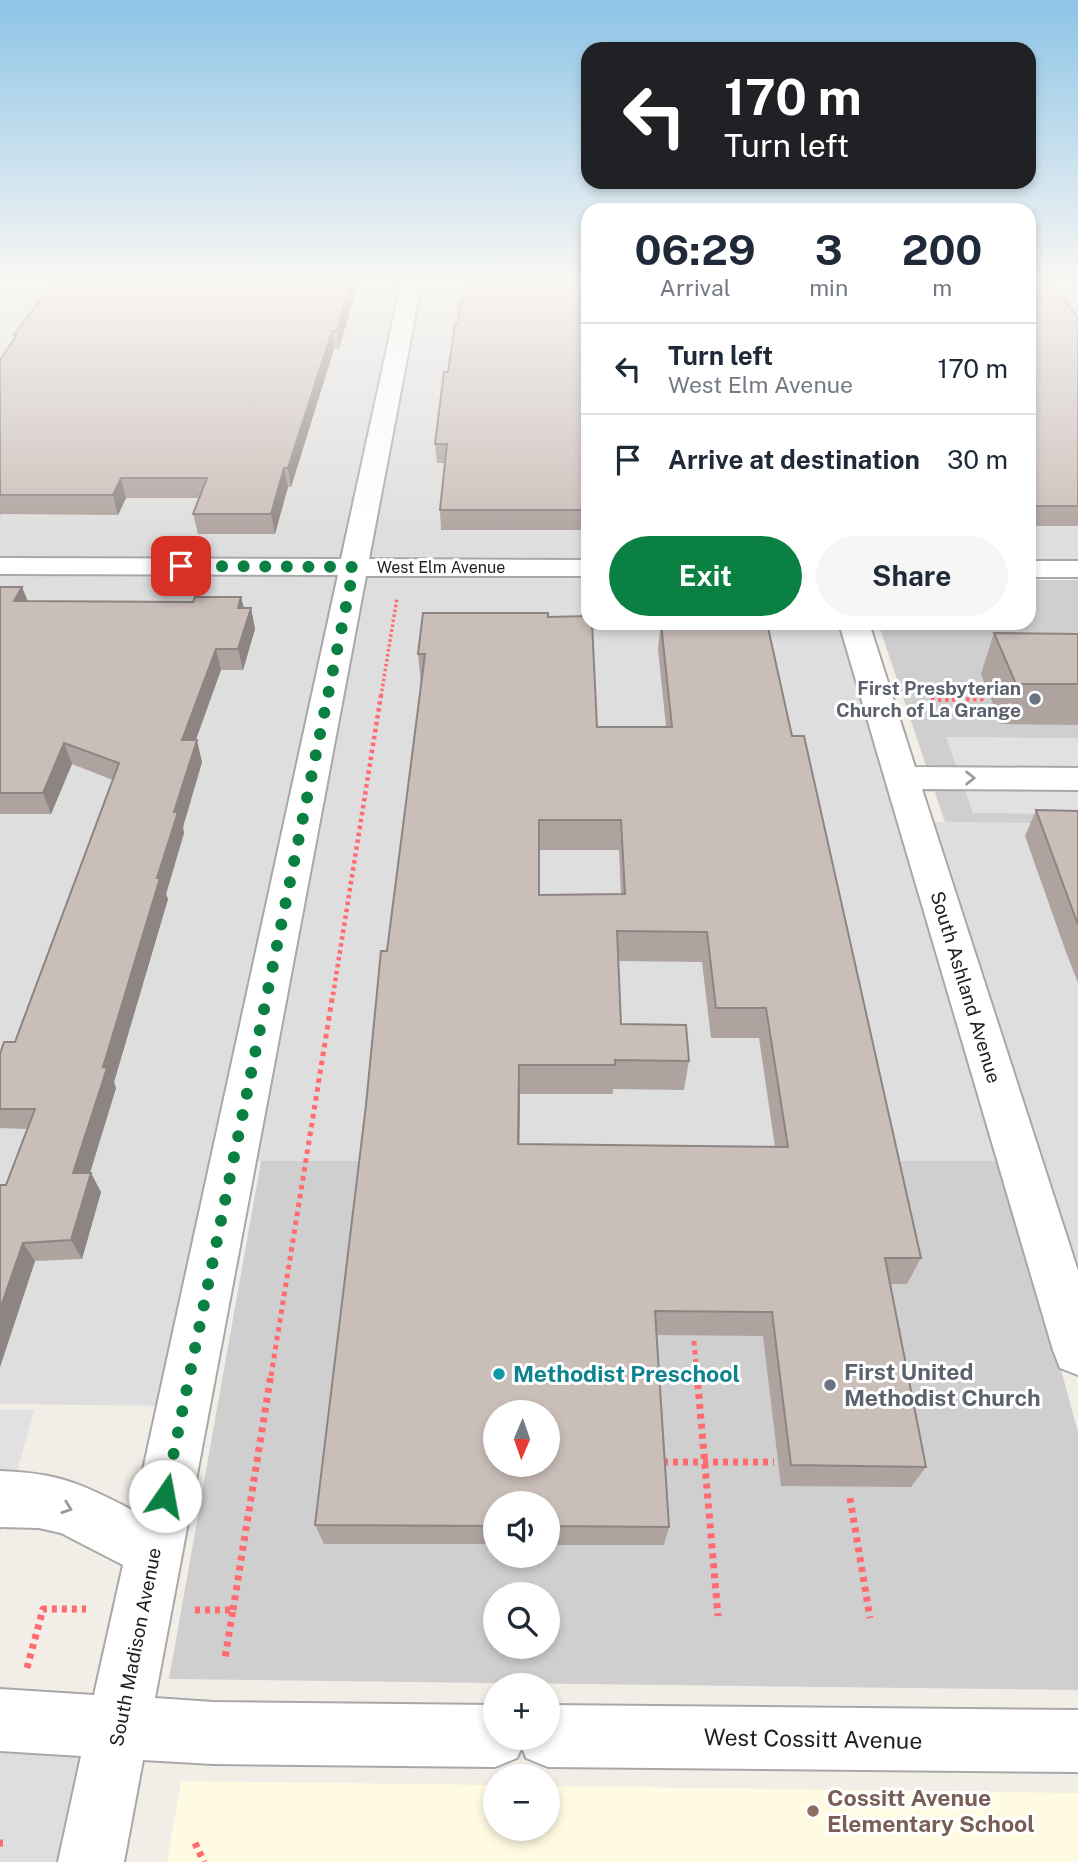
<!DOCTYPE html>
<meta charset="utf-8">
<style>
:root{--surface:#fff;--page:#f6f6f7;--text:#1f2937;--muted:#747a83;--line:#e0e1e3;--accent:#0b8043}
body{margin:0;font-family:"Public Sans",sans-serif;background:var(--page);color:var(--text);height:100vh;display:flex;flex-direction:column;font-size:26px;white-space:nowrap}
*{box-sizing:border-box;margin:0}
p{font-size:23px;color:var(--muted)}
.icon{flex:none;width:38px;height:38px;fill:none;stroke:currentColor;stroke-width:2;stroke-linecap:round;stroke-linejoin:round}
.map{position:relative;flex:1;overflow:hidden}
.side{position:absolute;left:581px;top:203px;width:455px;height:427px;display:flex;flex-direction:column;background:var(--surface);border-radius:21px;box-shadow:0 4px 10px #0003}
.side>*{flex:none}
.guide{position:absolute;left:581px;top:42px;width:455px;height:147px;border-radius:21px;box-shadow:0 4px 10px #0003;background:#202124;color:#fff;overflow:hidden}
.needle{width:46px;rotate:182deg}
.buttons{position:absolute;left:483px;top:1400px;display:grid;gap:14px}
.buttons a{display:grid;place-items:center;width:77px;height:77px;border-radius:50%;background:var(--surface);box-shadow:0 4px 10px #0003;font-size:35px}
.pin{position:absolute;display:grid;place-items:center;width:60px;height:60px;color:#fff;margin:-30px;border-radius:14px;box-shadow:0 4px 10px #0006}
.me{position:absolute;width:77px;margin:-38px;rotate:12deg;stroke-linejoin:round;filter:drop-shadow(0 0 5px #0008)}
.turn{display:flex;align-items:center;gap:24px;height:147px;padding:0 28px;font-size:32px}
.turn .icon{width:91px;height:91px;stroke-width:2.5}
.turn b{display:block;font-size:49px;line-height:60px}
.eta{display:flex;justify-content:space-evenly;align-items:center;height:119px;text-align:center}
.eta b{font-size:42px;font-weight:700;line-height:49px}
.primary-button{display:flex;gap:14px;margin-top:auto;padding:14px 28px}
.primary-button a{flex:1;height:80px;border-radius:42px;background:var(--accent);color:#fff;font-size:28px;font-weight:700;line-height:80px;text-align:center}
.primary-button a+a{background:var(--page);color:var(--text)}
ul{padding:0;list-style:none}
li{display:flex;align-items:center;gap:21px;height:91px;padding:0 28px;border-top:2px solid var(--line)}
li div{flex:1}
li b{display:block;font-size:26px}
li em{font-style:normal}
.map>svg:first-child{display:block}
.residential{fill:#dfdede}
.education{fill:#fffbe3}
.religious{fill:#cfcfcf;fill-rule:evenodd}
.parking{fill:#e1e1e1}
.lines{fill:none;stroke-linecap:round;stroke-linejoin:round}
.minor-casing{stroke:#a8a8a8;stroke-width:4}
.path-far3{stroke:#ff6b6f;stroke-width:3.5;stroke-dasharray:2.5 2.5;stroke-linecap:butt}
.path-far2{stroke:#ff6b6f;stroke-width:4.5;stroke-dasharray:3.5 3.5;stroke-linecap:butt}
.path-far1{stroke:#ff6b6f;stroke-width:5;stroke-dasharray:4.5 4.5;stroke-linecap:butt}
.path{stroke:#ff6b6f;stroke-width:7;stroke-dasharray:5 5;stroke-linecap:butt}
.minor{fill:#fff;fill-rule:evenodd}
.wall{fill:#aea39f;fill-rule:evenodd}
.shaded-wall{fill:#8d8582}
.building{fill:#cabeb9;stroke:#8d8582;stroke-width:2;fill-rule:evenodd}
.oneway{stroke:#9b9b9b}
.route{stroke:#0b8043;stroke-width:12;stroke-dasharray:0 21.6}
.worship-dot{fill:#6b7280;stroke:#fff;stroke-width:2.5}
.culture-dot{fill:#0f9aa8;stroke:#fff;stroke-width:2.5}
.education-dot{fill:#8d6e63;stroke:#fff;stroke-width:2.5}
.labels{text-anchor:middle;stroke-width:6;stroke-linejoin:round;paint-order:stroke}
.far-street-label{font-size:16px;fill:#212121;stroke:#fff}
.worship-label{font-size:19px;font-weight:bold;fill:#5b616d;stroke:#fff;text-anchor:end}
.street-label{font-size:19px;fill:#212121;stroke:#fff}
.near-worship-label{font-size:23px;font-weight:bold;fill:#5b616d;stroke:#fff;text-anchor:start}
.near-culture-label{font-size:23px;font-weight:bold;fill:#0d838f;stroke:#fff;text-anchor:start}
.near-street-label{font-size:23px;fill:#212121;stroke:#fff}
.near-education-label{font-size:23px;font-weight:bold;fill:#785e54;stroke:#fff;text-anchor:start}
</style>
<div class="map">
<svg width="1078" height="1862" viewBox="0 0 1078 1862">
<rect width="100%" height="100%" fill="#f2ede7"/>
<path class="residential" d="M 0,279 L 588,279 L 588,623 L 838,623 L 1004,1161 L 226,1161 L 175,1406 L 0,1404 Z
M 1029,279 L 1078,279 L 1078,562 L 1029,562 Z
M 926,822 L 1078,824 L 1078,1288 Z
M 0,1748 L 101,1748 L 77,1862 L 0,1862 Z"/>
<path class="education" d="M 181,1781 L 495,1785 L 495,1829 L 548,1829 L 548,1786 L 1078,1793 L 1078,1862 L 167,1862 Z"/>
<path class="religious" d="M 1029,580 L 1078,580 L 1078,824 L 945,822 L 878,623 L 1029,623 Z
M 261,1161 L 1004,1161 L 1078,1432 L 1078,1690 L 169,1679 ZM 495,1412 L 548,1412 L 548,1465 L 495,1465 ZM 495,1503 L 548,1503 L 548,1556 L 495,1556 ZM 495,1594 L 548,1594 L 548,1647 L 495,1647 Z"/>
<path class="parking" d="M 946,737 L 1078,738 L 1078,814 L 973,813 Z
M 0,1410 L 34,1410 L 0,1535 Z"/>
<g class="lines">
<g class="minor-casing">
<path id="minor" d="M 402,279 L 422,279 L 369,559 L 588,560 L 588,576 L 366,576 L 155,1698 L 213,1702 L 495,1705 L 495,1738 L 548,1738 L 548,1705 L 1078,1710 L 1078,1772 L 548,1767 L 526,1758 L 522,1747 L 517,1758 L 495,1767 L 213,1764 L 143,1760 L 124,1862 L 58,1862 L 81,1756 L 0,1751 L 0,1689 L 94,1695 L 123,1565 L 61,1533 L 39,1528 L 0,1527 L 0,1471 C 60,1473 82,1484 134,1511 L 338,575 L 0,574 L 0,558 L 341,559 Z
M 1029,561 L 1078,561 L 1078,577 L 1029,577 Z
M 839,623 L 869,623 L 915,767 L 1078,768 L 1078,790 L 922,789 L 1078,1271 L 1078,1375 L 1060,1368 L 1053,1350 Z"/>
</g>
<path class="path-far3" d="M 381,696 L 397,598"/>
<path class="path-far2" d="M 931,700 L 987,699
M 333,995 L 381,695"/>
<path class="path-far1" d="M 694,1341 L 697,1376
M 271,1376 L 333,993"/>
<path class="path" d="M 697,1374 L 718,1616
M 663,1462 L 774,1462
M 850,1498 L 870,1618
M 195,1610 L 233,1610 L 225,1658
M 233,1610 L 271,1374
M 27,1668 L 43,1609 L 86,1609
M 0,1843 L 3,1843
M 195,1843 L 204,1862"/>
<use href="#minor" class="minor"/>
</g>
<path class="wall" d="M 359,279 L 339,349 L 334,349 L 291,487 L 288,487 L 275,534 L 198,534 L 193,514 L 200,498 L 126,498 L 118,515 L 1,514 L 0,516 L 0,360 L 15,338 L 14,335 Z
M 588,279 L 588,524 L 587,530 L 441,530 L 440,510 L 445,463 L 437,463 L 435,444 L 458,324 L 463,302 Z
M 1029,279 L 1078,318 L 1078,526 L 1029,526 Z
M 0,587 L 22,587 L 28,601 L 193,602 L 241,597 L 244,608 L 251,608 L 255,629 L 243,670 L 221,670 L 195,740 L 202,762 L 183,827 L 184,833 L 166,894 L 168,899 L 114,1082 L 116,1088 L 90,1173 L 101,1192 L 82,1259 L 35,1261 L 0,1367 L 6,1185 L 27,1129 L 0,1128 L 0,1054 L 15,1042 L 113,780 L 72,764 L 51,814 L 0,814 Z
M 548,617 L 597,727 L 666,727 L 658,649 L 661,623 L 767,623 L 792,736 L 921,1258 L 907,1284 L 890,1284 L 926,1467 L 911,1487 L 781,1486 L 763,1336 L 657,1335 L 669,1527 L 664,1545 L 548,1545 L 548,1503 L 495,1503 L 495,1544 L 324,1544 L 315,1525 L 421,684 L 418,654 ZM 539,850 L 619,850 L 621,894 L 539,895 ZM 618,961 L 702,962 L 711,1038 L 759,1038 L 775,1147 L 519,1144 L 520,1094 L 613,1094 L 613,1089 L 684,1090 L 689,1061 L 621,1024 Z
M 994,633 L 1078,634 L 1078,725 L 1001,724 L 981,674 Z
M 1036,810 L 1078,811 L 1078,983 L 1066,952 L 1025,836 Z"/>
<path class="shaded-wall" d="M 352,279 L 359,279 L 339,349 L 337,331 Z
M 332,331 L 334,349 L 291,487 L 288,468 Z
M 284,468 L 288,487 L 275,534 L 271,514 Z
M 121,478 L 126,498 L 118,515 L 113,495 Z
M 22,587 L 30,608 L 14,601 Z
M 241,597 L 246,617 L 238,608 Z
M 251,608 L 255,629 L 243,670 L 238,649 Z
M 216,649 L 221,670 L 188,762 L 182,740 Z
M 197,740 L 202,762 L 183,827 L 184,833 L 166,894 L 168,899 L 114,1082 L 116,1088 L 84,1192 L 73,1173 L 157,878 L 174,812 Z
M 64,743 L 72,764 L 51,814 L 43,793 Z
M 519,1065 L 520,1094 L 519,1172 L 518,1144 Z
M 91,1173 L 101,1192 L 82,1259 L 71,1240 Z
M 23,1243 L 35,1261 L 0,1367 L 0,1309 Z"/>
<path class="building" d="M 56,279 L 352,279 L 337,331 L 332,331 L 288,468 L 284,468 L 271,514 L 193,514 L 207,478 L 121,478 L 113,495 L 0,495 L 0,360 L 17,335 L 14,335 Z
M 466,279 L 588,279 L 588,510 L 440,510 L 447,444 L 435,444 L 444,372 L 448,372 L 455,324 L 458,324 L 460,302 L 463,302 Z
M 1029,279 L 1048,279 L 1078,318 L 1078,506 L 1029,506 Z
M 0,587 L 22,587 L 14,601 L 193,602 L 195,597 L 241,597 L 238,608 L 251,608 L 238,649 L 216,649 L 182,740 L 197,740 L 174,812 L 178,812 L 157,878 L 160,878 L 103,1067 L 107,1068 L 73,1173 L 91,1173 L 71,1240 L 23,1243 L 0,1309 L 0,1185 L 6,1185 L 35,1109 L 0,1109 L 0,1054 L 4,1042 L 15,1042 L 119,763 L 64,743 L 43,793 L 0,793 Z
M 423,613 L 548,613 L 548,617 L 588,616 L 588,623 L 592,623 L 597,727 L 672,727 L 661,623 L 767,623 L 792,736 L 804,736 L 921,1258 L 885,1258 L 926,1467 L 791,1465 L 772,1312 L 655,1311 L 669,1527 L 548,1526 L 548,1503 L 495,1503 L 495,1526 L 315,1525 L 366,1105 L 381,951 L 387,951 L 425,654 L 418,654 ZM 539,820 L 621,820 L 625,894 L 539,895 ZM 617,931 L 707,932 L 716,1008 L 766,1008 L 788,1147 L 518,1144 L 519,1065 L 615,1065 L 615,1060 L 689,1061 L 686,1025 L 621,1024 ZM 495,1412 L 548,1412 L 548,1465 L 495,1465 Z
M 994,633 L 1078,634 L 1078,684 L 1016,684 Z
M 1036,810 L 1078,811 L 1078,925 Z"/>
<defs><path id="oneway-chevron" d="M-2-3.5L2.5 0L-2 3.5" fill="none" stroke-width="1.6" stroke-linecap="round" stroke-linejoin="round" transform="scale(1.75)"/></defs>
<g class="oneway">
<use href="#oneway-chevron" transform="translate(970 778)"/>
<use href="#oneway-chevron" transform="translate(67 1508) rotate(19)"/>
</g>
<linearGradient id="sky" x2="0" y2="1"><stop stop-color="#8dc4e6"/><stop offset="0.52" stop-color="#f9f7f4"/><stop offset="1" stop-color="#f9f7f4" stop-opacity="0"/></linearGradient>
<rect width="1078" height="540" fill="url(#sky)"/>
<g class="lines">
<path class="route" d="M 165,1496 L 354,567 L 181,566"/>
</g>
<g class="worship-dot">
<circle cx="1035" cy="699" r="7"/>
<circle cx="830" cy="1385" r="7"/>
</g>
<circle class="culture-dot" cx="499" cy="1374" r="7"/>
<circle class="education-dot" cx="813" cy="1811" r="7"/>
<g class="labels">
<g class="far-street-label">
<text x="441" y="573">West Elm Avenue</text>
</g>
<g class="worship-label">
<text x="1021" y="695">First Presbyterian<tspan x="1021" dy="22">Church of La Grange</tspan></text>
</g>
<g class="street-label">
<text transform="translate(966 987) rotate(73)" y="7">South Ashland Avenue</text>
<text transform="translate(135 1647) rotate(-79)" y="7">South Madison Avenue</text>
</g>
<g class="near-worship-label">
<text x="844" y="1380">First United<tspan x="844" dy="26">Methodist Church</tspan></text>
</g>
<g class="near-culture-label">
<text x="513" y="1382">Methodist Preschool</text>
</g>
<g class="near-street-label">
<text transform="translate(813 1739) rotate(1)" y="8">West Cossitt Avenue</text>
</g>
<g class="near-education-label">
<text x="827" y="1806">Cossitt Avenue<tspan x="827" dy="26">Elementary School</tspan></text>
</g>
</g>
</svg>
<div class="buttons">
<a><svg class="needle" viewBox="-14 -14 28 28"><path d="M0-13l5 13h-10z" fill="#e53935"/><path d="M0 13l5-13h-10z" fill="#747a83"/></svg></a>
<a><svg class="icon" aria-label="sound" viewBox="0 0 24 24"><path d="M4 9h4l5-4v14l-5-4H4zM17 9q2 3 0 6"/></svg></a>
<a><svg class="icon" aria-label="search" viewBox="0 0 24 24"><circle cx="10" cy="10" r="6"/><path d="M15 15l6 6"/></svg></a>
<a>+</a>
<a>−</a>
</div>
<div class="pin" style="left:181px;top:566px;background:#d93025"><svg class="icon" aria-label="arrive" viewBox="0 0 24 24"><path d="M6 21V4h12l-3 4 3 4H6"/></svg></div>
<svg class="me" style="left:165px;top:1496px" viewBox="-20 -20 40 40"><circle r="19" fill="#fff"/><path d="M0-13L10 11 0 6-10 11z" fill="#0b8043"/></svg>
<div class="guide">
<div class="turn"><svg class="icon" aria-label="left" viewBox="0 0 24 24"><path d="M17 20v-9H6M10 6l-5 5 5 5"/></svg><div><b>170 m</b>Turn left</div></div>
</div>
<section class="side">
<div class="eta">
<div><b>06:29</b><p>Arrival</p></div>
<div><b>3</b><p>min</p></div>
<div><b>200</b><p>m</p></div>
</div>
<ul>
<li><svg class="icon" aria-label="left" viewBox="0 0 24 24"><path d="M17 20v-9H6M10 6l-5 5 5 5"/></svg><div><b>Turn left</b><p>West Elm Avenue</p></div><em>170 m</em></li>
<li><svg class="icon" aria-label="arrive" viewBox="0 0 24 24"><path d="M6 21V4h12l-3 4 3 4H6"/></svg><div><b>Arrive at destination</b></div><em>30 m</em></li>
</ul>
<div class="primary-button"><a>Exit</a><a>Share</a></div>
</section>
</div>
